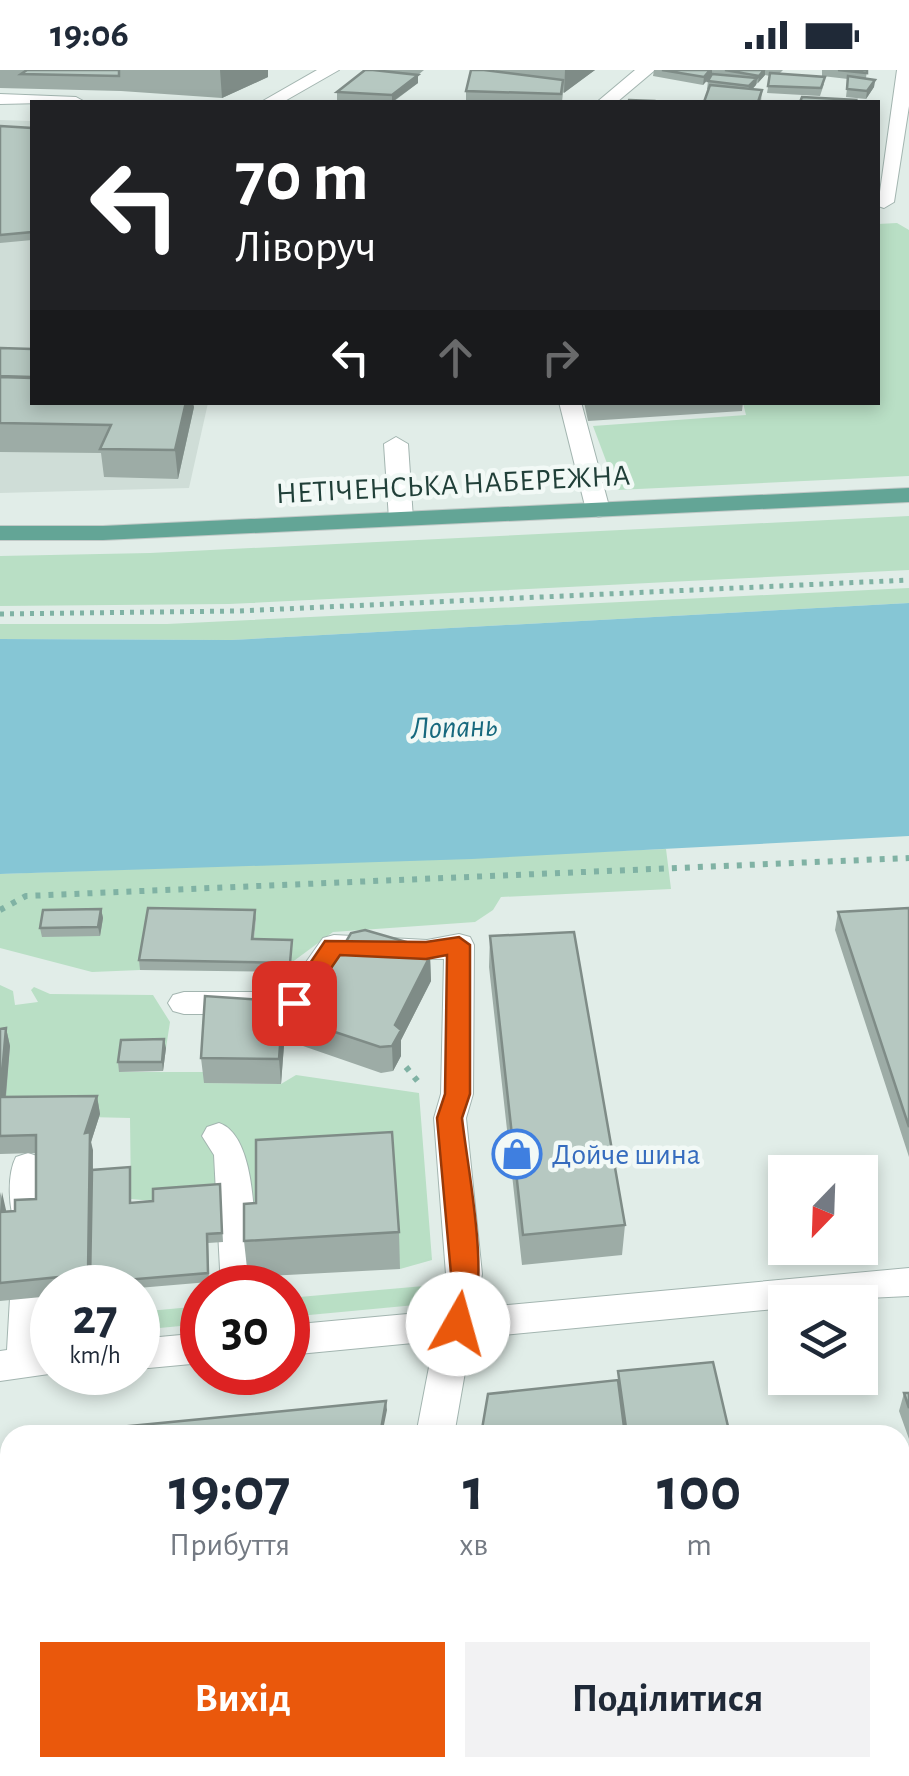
<!DOCTYPE html>
<html lang="uk">
<meta charset="utf-8">
<style>
:root{--surface:#fff;--page:#f2f2f3;--text:#1f2937;--muted:#747a83;--accent:#ea580c}
body{margin:0;font-family:"Alegreya Sans",sans-serif;background:var(--page);color:var(--text);height:100vh;display:flex;flex-direction:column;font-size:38px;white-space:nowrap}
*{box-sizing:border-box;margin:0}
p{font-size:32px;color:var(--muted)}
.icon{flex:none;width:55px;height:55px;fill:none;stroke:currentColor;stroke-width:2;stroke-linecap:round;stroke-linejoin:round}
.map{position:relative;flex:1;overflow:hidden}
.side{position:absolute;left:0px;top:1355px;width:910px;height:352px;display:flex;flex-direction:column;background:var(--surface);border-radius:30px 30px 0 0;box-shadow:0 5px 15px #0003}
.side>*{flex:none}
.banner{position:absolute;left:30px;top:30px;width:850px;height:305px;border-radius:0px;box-shadow:0 5px 15px #0003;background:#202124;color:#fff;overflow:hidden}
.needle{width:65px;rotate:203deg}
.fabs{position:absolute;left:768px;top:1085px;display:grid;gap:20px}
.fabs a{display:grid;place-items:center;width:110px;height:110px;border-radius:0px;background:var(--surface);box-shadow:0 5px 15px #0003;font-size:50px}
.speed{position:absolute;left:30px;top:1195px;display:flex;gap:20px;font-size:50px;font-weight:700;text-align:center}
.speed>*{display:grid;place-content:center;width:130px;height:130px;border-radius:50%;background:var(--surface);box-shadow:0 5px 15px #0003;line-height:1}
.speed small{font-size:25px;font-weight:400}
.speed .limit{border:15px solid #d22;background:#fff;color:#111}
.pin{position:absolute;display:grid;place-items:center;width:85px;height:85px;color:#fff;margin:-42px;border-radius:20px;box-shadow:0 5px 15px #0006}
.me{position:absolute;width:110px;margin:-55px;rotate:7deg;stroke-linejoin:round;filter:drop-shadow(0 0 8px #0008)}
.turn{display:flex;align-items:center;gap:35px;height:210px;padding:0 40px;font-size:45px}
.turn .icon{width:130px;height:130px;stroke-width:2.5}
.turn b{display:block;font-size:70px;line-height:85px}
.lanes{display:flex;align-items:center;height:95px;padding:0 40px;background:#0003;justify-content:center;gap:50px;direction:ltr}
.lanes .off{opacity:.35}
.eta{display:flex;justify-content:space-evenly;align-items:center;height:170px;text-align:center}
.eta b{font-size:60px;font-weight:700;line-height:70px}
.action{display:flex;gap:20px;margin-top:auto;padding:20px 40px}
.action a{flex:1;height:115px;border-radius:0px;background:var(--accent);color:#fff;font-size:40px;font-weight:700;line-height:115px;text-align:center}
.action a+a{background:var(--page);color:var(--text)}
.status{display:flex;justify-content:space-between;align-items:center;height:70px;padding:0 50px;background:var(--surface);direction:ltr}
.status svg{height:28px;fill:currentColor}
.map>svg:first-child{display:block}
.built{fill:#cfddd7}
.green{fill:#b9dfc5}
.water{fill:#86c6d5}
.lines{fill:none;stroke-linecap:round;stroke-linejoin:round}
.minor-casing{stroke:#a3b5b0;stroke-width:2}
.major-casing{stroke:#c1c9c7;stroke-width:2}
.path-far1{stroke:#80b2a4;stroke-width:5;stroke-dasharray:4 6;stroke-linecap:butt}
.path{stroke:#80b2a4;stroke-width:6;stroke-dasharray:5 8;stroke-linecap:butt}
.minor{fill:#fff;fill-rule:evenodd}
.major{fill:#63a596;fill-rule:evenodd}
.wall{fill:#9daca6}
.shaded-wall{fill:#7f8c87}
.building{fill:#b6c8c1;stroke:#7f8c87;stroke-width:2.5}
.route{fill:#ea580c;stroke:#983908;stroke-width:2.5}
.labels{text-anchor:middle;stroke-width:9;stroke-linejoin:round;paint-order:stroke}
.street-label{font-size:30px;fill:#203f38;stroke:#f2f9f6}
.shop-label{font-size:30px;fill:#366cbe;stroke:#f2f9f6;text-anchor:start}
.water-label{font-size:32px;font-style:italic;fill:#17697e;stroke:#f2f9f6}
</style>
<div class="status"><b>19:06</b><svg viewBox="0 0 49 12"><path d="M0 12V9h3v3zM5 12V6h3v6zM10 12V3h3v9zM15 12V0h3v12zM26 1h20v11H26zM47 4h2v5h-2z"/></svg></div>
<div class="map">
<svg width="909" height="1706" viewBox="0 0 909 1706">
<rect width="100%" height="100%" fill="#e1ede8"/>
<path class="built" d="M 0,50 L 32,51 L 32,332 L 208,333 L 189,418 L 0,423 Z"/>
<path class="green" d="M 897,153 L 909,160 L 909,406 L 617,420 L 593,356 L 746,345 L 743,333 L 878,332 L 878,154 Z
M 909,446 L 909,500 L 229,534 L 0,536 L 0,486 L 150,483 Z
M 909,518 L 909,533 L 231,570 L 0,569 L 0,554 L 167,554 Z
M 666,779 L 671,819 L 501,827 L 493,840 L 475,852 L 333,862 L 291,893 L 292,879 L 253,879 L 256,849 L 150,847 L 140,900 L 92,902 L 0,878 L 0,804 Z
M 0,915 L 13,921 L 15,935 L 38,932 L 31,920 L 34,917 L 50,924 L 153,925 L 170,952 L 166,978 L 122,979 L 120,1002 L 205,1002 L 205,1013 L 281,1014 L 296,1005 L 419,1023 L 432,1190 L 400,1199 L 260,1133 L 242,1139 L 131,1129 L 130,1048 L 4,1045 L 10,977 L 0,977 Z
M 424,1216 L 426,1234 L 288,1247 L 288,1228 Z
M 202,1236 L 202,1254 L 138,1260 L 138,1242 Z"/>
<path class="water" d="M 909,533 L 909,766 L 472,789 L 0,804 L 0,569 L 231,570 Z"/>
<g class="lines">
<g class="minor-casing">
<path id="minor" d="M 317,0 L 339,0 L 283,32 L 261,32 Z
M 635,0 L 655,0 L 617,32 L 597,32 Z
M 897,0 L 909,0 L 909,36 L 894,132 L 884,138 L 878,136 Z
M 0,24 L 76,27 L 85,32 L 0,34 Z
M 559,332 L 581,332 L 610,440 L 606,445 L 598,447 L 586,440 Z
M 396,367 L 408,374 L 413,449 L 401,456 L 389,449 L 384,374 Z
M 459,864 L 470,867 L 474,875 L 473,1024 L 466,1048 L 482,1204 L 476,1238 L 909,1198 L 909,1226 L 785,1232 L 785,1238 L 471,1268 L 454,1365 L 416,1365 L 434,1271 L 288,1285 L 288,1255 L 440,1241 L 446,1204 L 434,1048 L 441,1024 L 444,889 L 342,887 L 305,941 L 294,944 L 184,944 L 173,941 L 168,933 L 173,925 L 184,922 L 285,922 L 323,868 L 334,865 L 427,870 Z
M 219,1053 C 261,1067 254,1178 257,1218 L 221,1218 L 214,1085 L 202,1066 L 207,1057 Z
M 28,1083 L 40,1087 C 49,1104 50,1140 41,1158 L 29,1162 L 17,1158 C 8,1140 7,1104 16,1087 Z
M 28,1213 L 41,1218 L 46,1228 L 43,1277 L 52,1276 L 52,1302 L 63,1302 L 0,1311 L 0,1281 L 7,1280 L 10,1228 L 15,1218 Z
M 202,1263 L 202,1293 L 138,1299 L 138,1269 Z
M 357,1698 L 399,1698 L 397,1706 L 355,1706 Z"/>
</g>
<g class="major-casing">
<path id="major" d="M 909,418 L 909,432 L 103,470 L 0,470 L 0,456 L 103,456 Z"/>
</g>
<path class="path-far1" d="M 0,544 L 239,541 L 909,510"/>
<path class="path" d="M 0,840 L 26,826 L 909,788
M 406,997 L 420,1014"/>
<use href="#minor" class="minor"/>
<use href="#major" class="major"/>
</g>
<path class="wall" d="M 0,0 L 268,0 L 268,7 L 222,28 L 121,21 L 0,18 Z
M 365,0 L 424,0 L 418,5 L 418,13 L 393,32 L 337,30 L 337,22 Z
M 496,0 L 595,0 L 563,23 L 562,32 L 466,32 L 466,21 Z
M 654,0 L 783,0 L 779,4 L 824,14 L 820,26 L 767,23 L 770,6 L 765,5 L 752,19 L 762,20 L 761,32 L 704,32 L 709,19 L 707,19 L 708,11 L 710,7 L 703,15 L 653,6 Z
M 822,0 L 867,0 L 866,8 L 875,10 L 874,17 L 866,29 L 846,27 L 848,9 L 822,6 Z
M 0,56 L 32,58 L 32,170 L 0,173 Z
M 0,278 L 32,332 L 194,337 L 178,409 L 104,407 L 101,383 L 0,382 Z
M 584,332 L 743,332 L 742,341 L 588,351 Z
M 909,838 L 909,1087 L 835,860 L 838,842 Z
M 101,839 L 103,848 L 100,866 L 42,867 L 40,858 Z
M 255,840 L 256,849 L 254,869 L 292,870 L 290,902 L 140,900 L 139,890 Z
M 490,866 L 625,1155 L 622,1185 L 522,1195 L 489,897 Z
M 430,886 L 431,911 L 401,970 L 401,986 L 393,1001 L 381,1003 L 303,976 L 284,975 L 281,1014 L 204,1013 L 201,988 L 310,933 Z
M 6,958 L 10,976 L 6,1027 L 97,1026 L 100,1044 L 91,1072 L 93,1100 L 130,1097 L 131,1133 L 153,1131 L 220,1114 L 223,1172 L 208,1173 L 209,1212 L 138,1218 L 52,1218 L 52,1226 L 0,1231 L 0,1122 L 6,1142 L 15,1141 L 36,1129 L 36,1083 L 0,1084 L 0,959 Z
M 166,978 L 163,1001 L 119,1002 L 118,992 Z
M 399,1162 L 400,1199 L 248,1207 L 244,1171 Z
M 904,1323 L 909,1323 L 909,1369 L 899,1341 Z
M 63,1698 L 316,1698 L 314,1706 L 215,1706 Z
M 671,1698 L 842,1698 L 840,1706 L 673,1706 Z"/>
<path class="shaded-wall" d="M 220,0 L 268,0 L 268,7 L 222,28 Z
M 565,0 L 595,0 L 564,23 Z
M 710,0 L 712,0 L 712,5 L 703,15 L 704,7 Z
M 764,0 L 765,0 L 765,5 L 758,13 L 759,6 Z
M 418,5 L 418,13 L 392,32 L 392,25 Z
M 757,8 L 756,15 L 748,24 L 749,16 Z
M 875,10 L 874,17 L 866,29 L 867,21 Z
M 186,332 L 193,332 L 194,337 L 178,409 L 175,380 Z
M 101,839 L 103,848 L 100,866 L 98,857 Z
M 430,886 L 431,911 L 401,970 L 401,986 L 393,1001 L 392,976 L 395,955 Z
M 282,950 L 284,975 L 281,1014 L 279,989 Z
M 6,958 L 10,976 L 4,1045 L 0,1027 Z
M 164,969 L 166,978 L 163,1001 L 162,992 Z
M 97,1026 L 100,1044 L 91,1072 L 93,1080 L 92,1213 L 90,1213 L 88,1204 L 85,1063 Z
M 2,1122 L 6,1140 L 4,1160 L 0,1142 Z
M 386,1331 L 387,1340 L 382,1365 L 380,1365 Z"/>
<path class="building" d="M 27,0 L 119,0 L 119,6 L 21,4 Z
M 365,0 L 373,0 L 418,5 L 392,25 L 337,22 Z
M 471,0 L 484,0 L 563,10 L 561,24 L 466,21 Z
M 662,0 L 710,0 L 704,7 Z
M 725,0 L 764,0 L 759,6 Z
M 838,0 L 867,0 L 867,3 Z
M 770,3 L 825,7 L 821,18 L 768,16 Z
M 712,4 L 757,8 L 749,16 L 708,11 Z
M 848,6 L 875,10 L 867,21 L 847,19 Z
M 710,15 L 762,20 L 758,32 L 704,32 Z
M 802,27 L 856,30 L 855,32 L 800,32 Z
M 629,30 L 655,31 L 656,32 L 628,32 Z
M 0,56 L 32,58 L 32,162 L 0,165 Z
M 0,278 L 32,279 L 32,307 L 0,306 Z
M 0,307 L 32,308 L 32,332 L 186,332 L 175,380 L 100,379 L 111,355 L 0,353 Z
M 148,838 L 255,840 L 252,869 L 292,870 L 290,893 L 139,890 Z
M 909,838 L 909,1057 L 838,842 Z
M 101,839 L 98,857 L 40,858 L 43,840 Z
M 365,860 L 424,877 L 430,886 L 395,955 L 401,960 L 392,976 L 380,977 L 302,951 L 282,950 L 279,989 L 201,988 L 205,926 L 310,933 L 351,863 Z
M 574,862 L 625,1155 L 523,1165 L 490,866 Z
M 6,958 L 0,1027 L 97,1026 L 85,1063 L 90,1062 L 88,1204 L 0,1213 L 0,1142 L 15,1141 L 15,1130 L 36,1129 L 36,1065 L 0,1066 L 0,959 Z
M 164,969 L 162,992 L 118,992 L 121,970 Z
M 392,1062 L 399,1162 L 244,1171 L 244,1134 L 256,1133 L 256,1070 Z
M 130,1097 L 130,1133 L 153,1131 L 153,1119 L 220,1114 L 222,1163 L 207,1164 L 208,1203 L 90,1213 L 92,1100 Z
M 713,1292 L 730,1365 L 627,1365 L 618,1301 Z
M 618,1310 L 625,1365 L 481,1365 L 488,1324 Z
M 904,1323 L 909,1323 L 909,1338 Z
M 386,1331 L 380,1365 L 79,1365 L 79,1361 Z
M 456,1698 L 570,1698 L 571,1706 L 455,1706 Z
M 680,1698 L 796,1698 L 798,1706 L 682,1706 Z"/>
<path class="route" d="M 459,867 L 470,875 L 470,1024 L 462,1048 C 468,1103 492,1213 468,1262 L 448,1262 L 444,1254 L 451,1204 L 437,1048 L 445,1024 L 447,885 L 426,889 L 340,885 L 303,939 L 286,939 L 283,933 L 325,871 L 426,872 Z"/>
<defs>
<g id="shop-ring" transform="scale(2.5)"><circle r="9.5" fill="#f2f9f6" stroke="#3f7fe0" stroke-width="1.5"/><path d="M-5-2.5h2.3a2.7 3.5 0 0 1 5.4 0H5L5.5 6h-11ZM-1.5-2.5h3a1.5 2.3 0 0 0-3 0Z" fill="#3f7fe0"/></g>
</defs>
<g fill-rule="evenodd">
<use href="#shop-ring" x="517" y="1084"/>
</g>
<g class="labels">
<g class="street-label">
<text transform="translate(453 414) rotate(-3)" y="10">НЕТІЧЕНСЬКА НАБЕРЕЖНА</text>
</g>
<g class="shop-label">
<text x="552" y="1094">Дойче шина</text>
</g>
<g class="water-label">
<text transform="translate(454 656) rotate(-2)" y="11">Лопань</text>
</g>
</g>
</svg>
<div class="fabs">
<a><svg class="needle" viewBox="-14 -14 28 28"><path d="M0-13l5 13h-10z" fill="#e53935"/><path d="M0 13l5-13h-10z" fill="#747a83"/></svg></a>
<a><svg class="icon" aria-label="layers" viewBox="0 0 24 24"><path d="M12 4l9 5-9 5-9-5zM3 14l9 5 9-5"/></svg></a>
</div>
<div class="speed"><div>27<small>km/h</small></div><div class="limit">30</div></div>
<div class="pin" style="left:294px;top:933px;background:#d93025"><svg class="icon" aria-label="arrive" viewBox="0 0 24 24"><path d="M6 21V4h12l-3 4 3 4H6"/></svg></div>
<svg class="me" style="left:458px;top:1254px" viewBox="-20 -20 40 40"><circle r="19" fill="#fff"/><path d="M0-13L10 11 0 6-10 11z" fill="#ea580c"/></svg>
<div class="banner">
<div class="turn"><svg class="icon" aria-label="left" viewBox="0 0 24 24"><path d="M17 20v-9H6M10 6l-5 5 5 5"/></svg><div><b>70 m</b>Ліворуч</div></div>
<div class="lanes"><svg class="icon" aria-label="left" viewBox="0 0 24 24"><path d="M17 20v-9H6M10 6l-5 5 5 5"/></svg><svg class="icon off" aria-label="ahead" viewBox="0 0 24 24"><path d="M12 20V5M6 11l6-6 6 6"/></svg><svg class="icon off" aria-label="right" viewBox="0 0 24 24"><path d="M7 20v-9h11M14 6l5 5-5 5"/></svg></div>
</div>
<section class="side">
<div class="eta">
<div><b>19:07</b><p>Прибуття</p></div>
<div><b>1</b><p>хв</p></div>
<div><b>100</b><p>m</p></div>
</div>
<div class="action"><a>Вихід</a><a>Поділитися</a></div>
</section>
</div>
